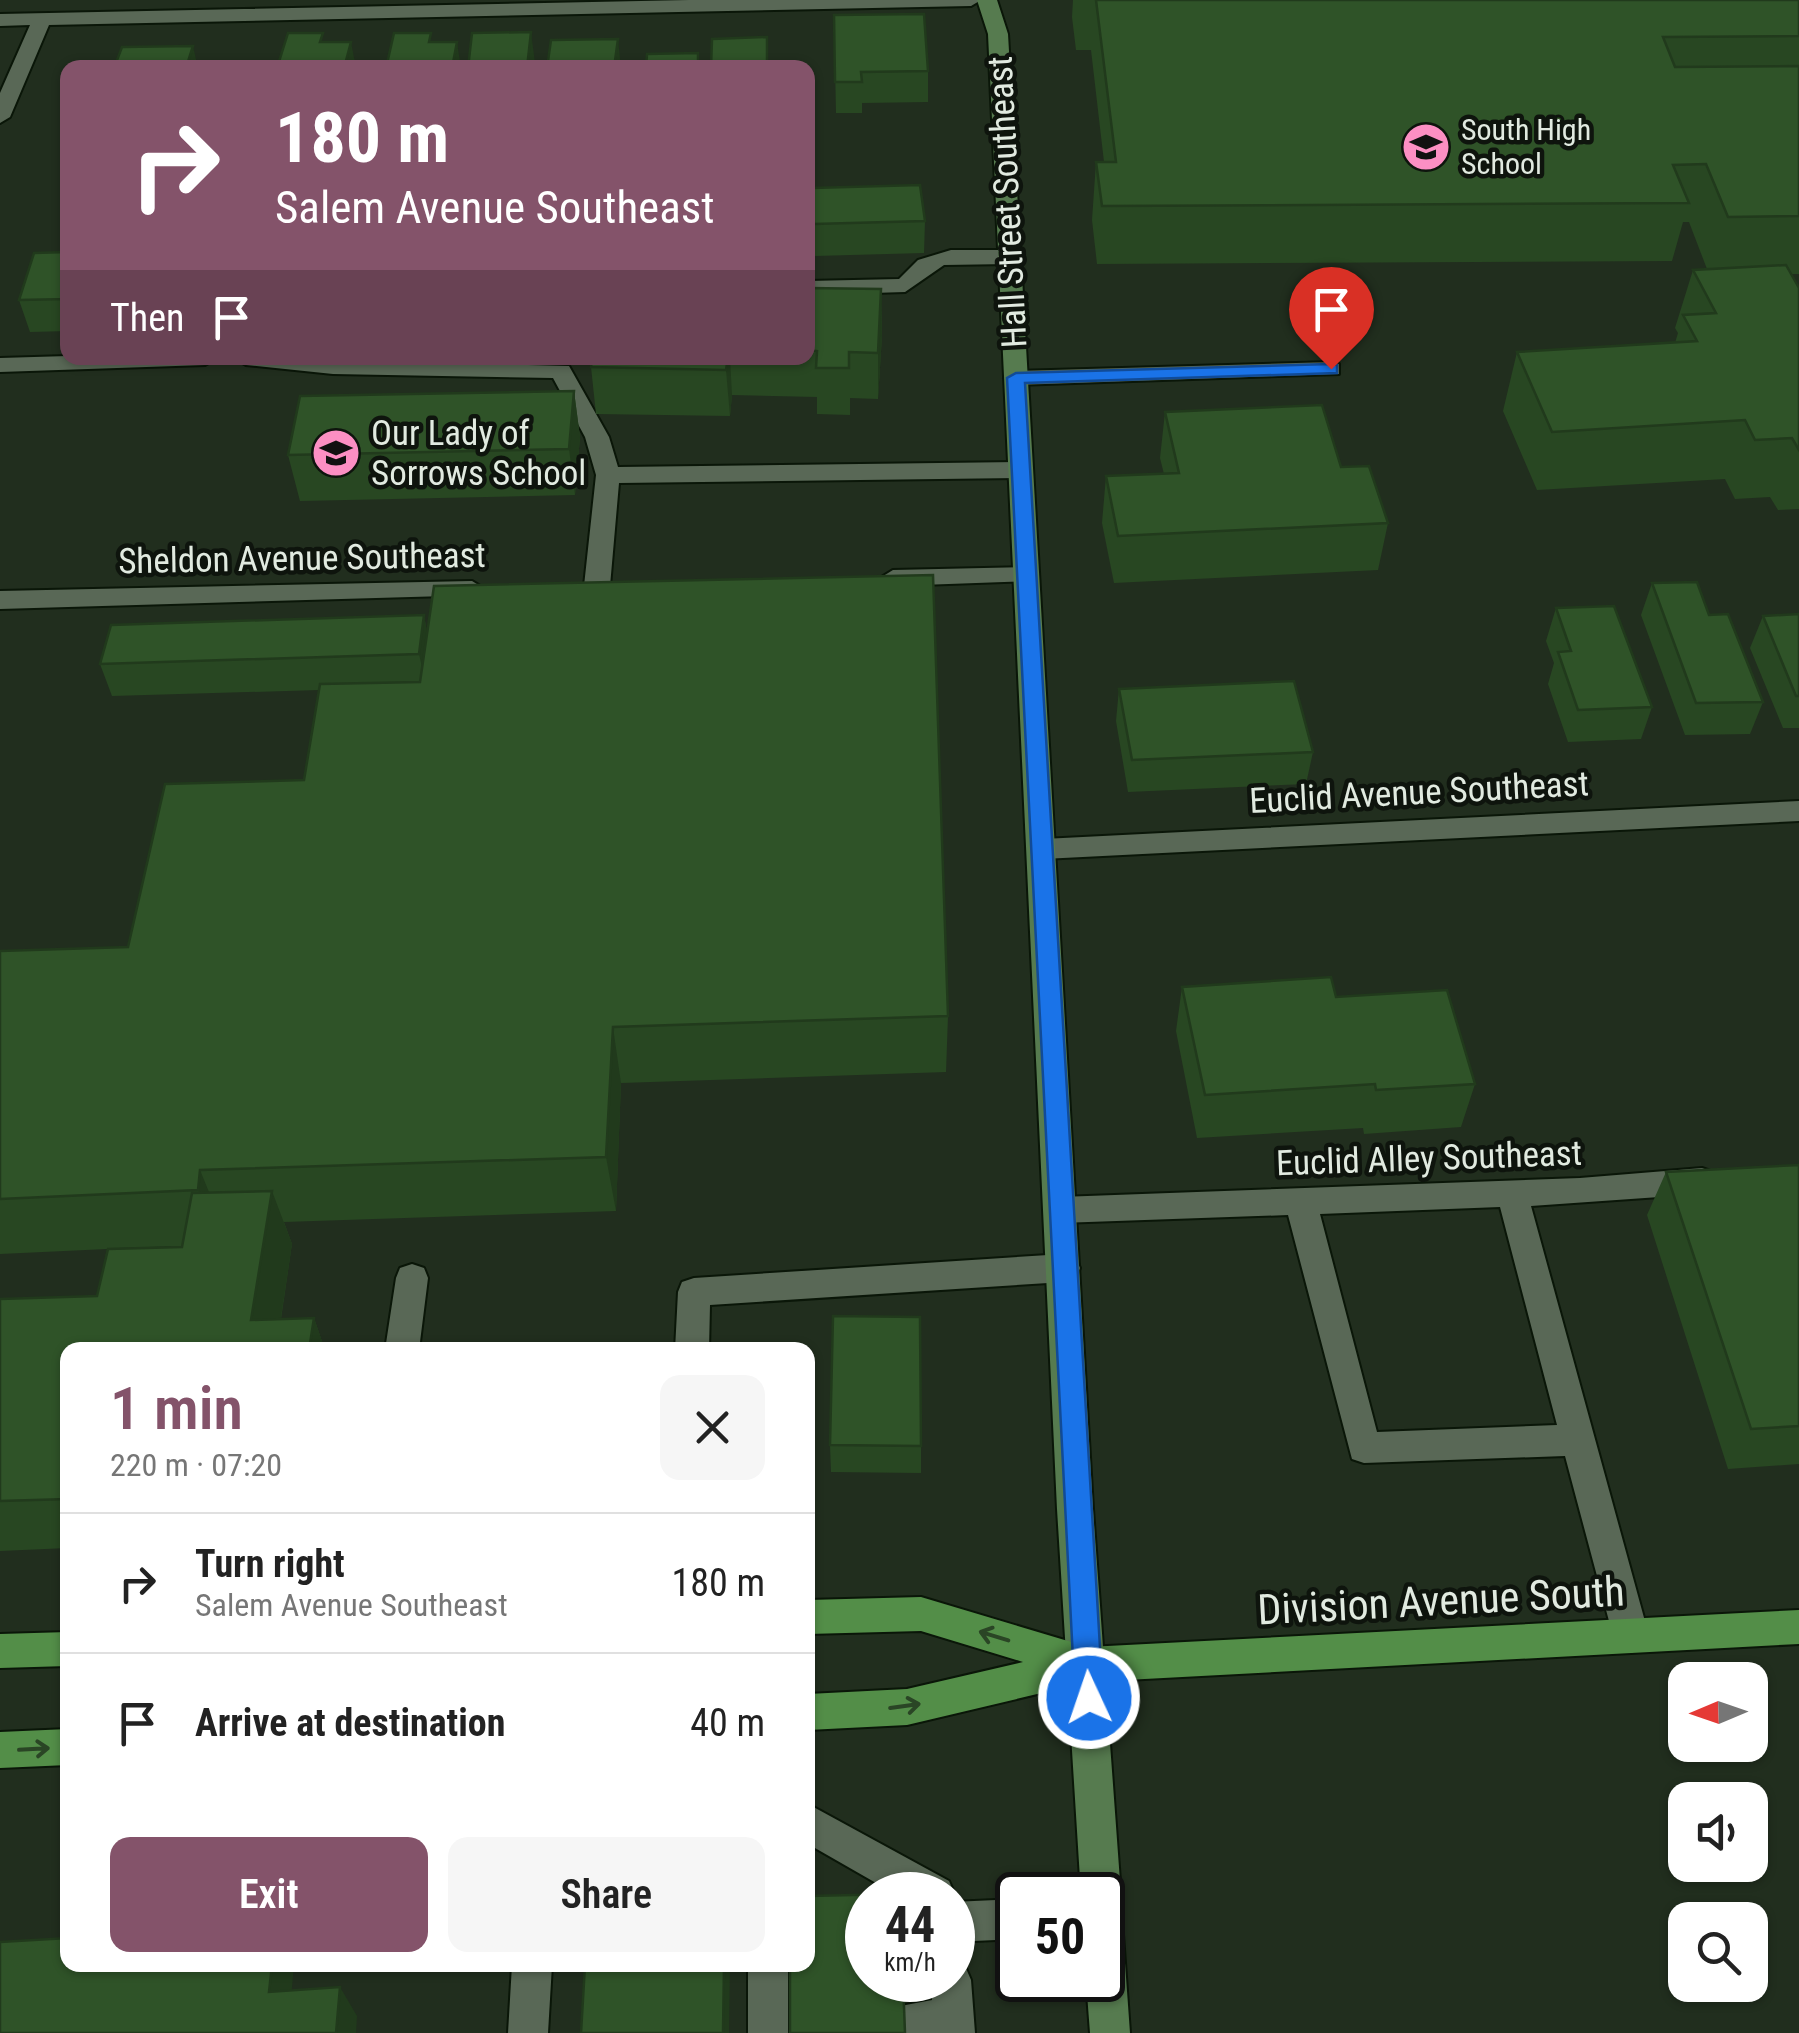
<!DOCTYPE html>
<meta charset="utf-8">
<style>
:root{--surface:#fff;--page:#f6f6f6;--text:#222;--muted:#767676;--line:#e0e0e0;--accent:#84536a}
body{margin:0;font-family:"Roboto Condensed",sans-serif;background:var(--page);color:var(--text);height:100vh;display:flex;flex-direction:column;font-size:38px;white-space:nowrap}
*{box-sizing:border-box;margin:0}
p{font-size:32px;color:var(--muted)}
.icon{flex:none;width:55px;height:55px;fill:none;stroke:currentColor;stroke-width:2;stroke-linecap:round;stroke-linejoin:round}
.map{position:relative;flex:1;overflow:hidden}
.drawer{position:absolute;left:60px;top:1342px;width:755px;height:630px;display:flex;flex-direction:column;background:var(--surface);border-radius:20px;box-shadow:0 2px 8px #0004}
.drawer>*{flex:none}
.top-card{position:absolute;left:60px;top:60px;width:755px;height:305px;border-radius:20px;box-shadow:0 2px 8px #0004;background:#84536a;color:#fff;overflow:hidden}
.needle{width:65px;rotate:268deg}
.tools{position:absolute;left:1668px;top:1662px;display:grid;gap:20px}
.tools a{display:grid;place-items:center;width:100px;height:100px;border-radius:20px;background:var(--surface);box-shadow:0 2px 8px #0004;font-size:50px}
.speed{position:absolute;left:845px;top:1872px;display:flex;gap:20px;font-size:50px;font-weight:700;text-align:center}
.speed>*{display:grid;place-content:center;width:130px;height:130px;border-radius:50%;background:var(--surface);box-shadow:0 2px 8px #0004;line-height:1}
.speed small{font-size:25px;font-weight:400}
.speed .limit{border:5px solid #111;border-radius:15px;background:#fff;color:#111}
.pin{position:absolute;display:grid;place-items:center;width:85px;height:85px;color:#fff;margin:-102px -42px;border-radius:50% 50% 50% 0;rotate:-45deg;box-shadow:0 0 10px #0007}
.pin .icon{rotate:45deg}
.me{position:absolute;width:110px;margin:-55px;rotate:357deg;stroke-linejoin:round;filter:drop-shadow(0 0 8px #0008)}
.turn{display:flex;align-items:center;gap:35px;height:210px;padding:0 50px;font-size:45px}
.turn .icon{width:130px;height:130px;stroke-width:2.5}
.turn b{display:block;font-size:70px;line-height:85px}
.then{display:flex;align-items:center;height:95px;padding:0 50px;background:#0003;gap:20px;font-size:38px}
.round{display:grid;place-items:center;flex:none;width:105px;height:105px;border-radius:20px;background:var(--page)}
.headline{display:flex;align-items:center;justify-content:space-between;height:170px;padding:0 50px}
h1{font-size:60px;font-weight:600;line-height:75px;color:var(--accent)}
.cta{display:flex;gap:20px;margin-top:auto;padding:20px 50px}
.cta a{flex:1;height:115px;border-radius:20px;background:var(--accent);color:#fff;font-size:40px;font-weight:600;line-height:115px;text-align:center}
.cta a+a{background:var(--page);color:var(--text)}
ul{padding:0;list-style:none}
li{display:flex;align-items:center;gap:30px;height:140px;padding:0 50px;border-top:2px solid var(--line)}
li div{flex:1}
li b{display:block;font-size:38px}
li em{font-style:normal}
.map>svg:first-child{display:block}
.lines{fill:none;stroke-linecap:round;stroke-linejoin:round}
.lane-casing{stroke:#0a1608;stroke-width:4}
.street-casing{stroke:#0a1608;stroke-width:4}
.secondary-casing{stroke:#0a1608;stroke-width:4}
.primary-casing{stroke:#0a1608;stroke-width:4}
.lane{fill:#596856;fill-rule:evenodd}
.street{fill:#596856;fill-rule:evenodd}
.secondary{fill:#567b4f;fill-rule:evenodd}
.primary{fill:#538e48;fill-rule:evenodd}
.wall{fill:#284722;fill-rule:evenodd}
.shaded-wall{fill:#213a1c}
.building{fill:#2f5328;stroke:#213a1c;stroke-width:2.5}
.oneway{stroke:#2a4525}
.route{fill:#1a73e8;stroke:#114b97;stroke-width:2.5}
.labels{text-anchor:middle;stroke-width:9;stroke-linejoin:round;paint-order:stroke}
.far-poi-label{font-size:30px;fill:#e1eae0;stroke:#0e140d;text-anchor:start}
.street-label{font-size:35px;fill:#e1eae0;stroke:#0e140d}
.poi-label{font-size:35px;fill:#e1eae0;stroke:#0e140d;text-anchor:start}
.near-street-label{font-size:42px;fill:#e1eae0;stroke:#0e140d}
</style>
<div class="map">
<svg width="1799" height="2033" viewBox="0 0 1799 2033">
<rect width="100%" height="100%" fill="#212e1e"/>
<g class="lines">
<g class="lane-casing">
<path id="lane" d="M 951,250 L 1010,250 L 1021,257 L 1010,264 L 944,265 L 905,292 L 808,295 L 808,281 L 899,279 L 918,260 Z
M 68,356 L 68,358 L 217,358 L 205,365 L 0,372 L 0,358 Z
M 234,358 L 569,366 L 609,437 L 618,467 L 1021,462 L 1033,470 L 1021,478 L 619,483 L 610,586 L 597,594 L 584,586 L 596,475 L 585,437 L 553,378 L 333,374 L 246,365 Z
M 1702,1168 L 1713,1172 L 1718,1181 L 1713,1190 L 1702,1194 L 1531,1206 L 1649,1636 L 1644,1648 L 1631,1653 L 1618,1648 L 1613,1636 L 1565,1456 L 1364,1463 L 1352,1459 L 1288,1215 L 1060,1223 L 1049,1219 L 1044,1210 L 1049,1201 L 1060,1197 L 1580,1178 ZM 1500,1207 L 1557,1425 L 1377,1432 L 1320,1214 Z
M 1064,1254 L 1076,1258 L 1080,1268 L 1076,1278 L 1064,1282 L 710,1305 L 709,1350 L 675,1350 L 678,1292 L 682,1282 L 694,1278 Z
M 412,1264 L 424,1268 L 428,1278 L 419,1350 L 385,1350 L 396,1278 L 400,1268 Z
M 808,1804 L 949,1881 L 955,1895 L 952,1900 L 952,1895 L 897,1895 L 808,1844 Z
M 1018,1899 L 1018,1939 L 952,1942 L 952,1902 Z
M 952,1961 L 965,1966 L 971,1980 L 975,2033 L 888,2033 L 884,2022 L 890,2008 L 932,2000 L 931,1980 L 952,1980 Z
M 512,1965 L 552,1965 L 548,2033 L 508,2033 Z
M 748,1965 L 788,1965 L 788,2033 L 748,2033 Z"/>
</g>
<g class="street-casing">
<path id="street" d="M 689,0 L 981,0 L 971,6 L 49,25 L 10,117 L 0,123 L 0,93 L 30,25 L 0,26 L 0,14 Z
M 1331,362 L 1339,364 L 1339,374 L 1016,385 L 1004,378 L 1016,371 Z
M 1026,567 L 1035,569 L 1039,575 L 1035,581 L 893,586 L 880,578 L 893,570 Z
M 472,581 L 485,589 L 481,595 L 0,609 L 0,591 Z
M 1799,801 L 1799,821 L 1043,859 L 1029,849 L 1043,839 Z"/>
</g>
<g class="secondary-casing">
<path id="secondary" d="M 977,0 L 997,0 L 1008,34 L 1093,1509 L 1121,1895 L 1116,1907 L 1122,1921 L 1130,2033 L 1090,2033 L 1086,1980 L 1102,1980 L 1102,1895 L 1081,1895 L 1057,1509 L 988,34 Z"/>
</g>
<g class="primary-casing">
<path id="primary" d="M 921,1597 L 1088,1647 L 1799,1610 L 1799,1644 L 1088,1682 L 907,1725 L 808,1730 L 808,1694 L 907,1689 L 1023,1662 L 921,1631 L 808,1634 L 808,1600 Z
M 68,1632 L 68,1666 L 0,1668 L 0,1634 Z
M 68,1729 L 68,1765 L 0,1768 L 0,1732 Z"/>
</g>
<use href="#lane" class="lane"/>
<use href="#street" class="street"/>
<use href="#secondary" class="secondary"/>
<use href="#primary" class="primary"/>
</g>
<path class="wall" d="M 1073,0 L 1799,0 L 1799,274 L 1791,274 L 1799,288 L 1799,509 L 1778,510 L 1770,497 L 1735,499 L 1725,479 L 1537,490 L 1503,411 L 1517,352 L 1675,343 L 1678,333 L 1675,328 L 1693,270 L 1707,269 L 1689,222 L 1683,222 L 1672,261 L 1097,264 L 1092,220 L 1096,162 L 1104,162 L 1091,50 L 1076,50 L 1072,17 Z
M 834,15 L 928,71 L 928,102 L 862,103 L 862,113 L 836,113 Z
M 812,188 L 925,221 L 924,253 L 815,256 Z
M 68,252 L 68,331 L 30,332 L 19,300 Z
M 808,288 L 881,289 L 882,336 L 878,399 L 850,398 L 850,415 L 817,414 L 817,397 L 732,395 L 730,416 L 596,414 L 591,367 L 592,358 L 808,358 Z
M 574,391 L 580,437 L 575,495 L 300,501 L 288,455 Z
M 1165,412 L 1341,467 L 1388,523 L 1378,570 L 1114,583 L 1102,523 L 1106,476 L 1164,474 L 1160,458 Z
M 1652,583 L 1709,615 L 1763,702 L 1750,734 L 1685,735 L 1641,615 Z
M 1556,608 L 1652,707 L 1641,739 L 1568,742 L 1548,684 L 1554,663 L 1546,641 Z
M 1799,614 L 1799,728 L 1783,728 L 1750,648 L 1763,616 Z
M 424,615 L 427,633 L 948,1016 L 946,1072 L 621,1083 L 616,1211 L 284,1222 L 292,1244 L 281,1319 L 314,1318 L 325,1350 L 68,1350 L 68,1548 L 0,1551 L 0,1299 L 97,1296 L 107,1249 L 0,1254 L 0,951 L 128,947 L 304,780 L 319,690 L 112,696 L 100,664 ZM 182,1246 L 182,1247 L 118,1248 Z
M 1119,689 L 1313,752 L 1306,784 L 1128,792 L 1116,721 Z
M 1182,987 L 1336,997 L 1475,1084 L 1461,1127 L 1364,1134 L 1363,1128 L 1197,1138 L 1176,1031 Z
M 1799,1165 L 1799,1464 L 1728,1469 L 1647,1215 L 1666,1172 Z
M 830,1445 L 921,1446 L 921,1473 L 831,1472 Z"/>
<path class="shaded-wall" d="M 531,32 L 535,63 L 534,68 L 527,68 Z
M 618,39 L 621,68 L 614,68 Z
M 351,42 L 356,68 L 344,68 Z
M 457,42 L 461,68 L 452,68 Z
M 193,46 L 198,68 L 186,68 Z
M 881,289 L 882,336 L 878,399 L 878,353 Z
M 728,358 L 730,358 L 732,395 L 730,416 L 726,370 Z
M 574,391 L 580,437 L 575,495 L 569,449 Z
M 424,615 L 430,648 L 426,686 L 419,654 Z
M 613,1027 L 621,1083 L 616,1211 L 606,1157 Z
M 200,1170 L 222,1224 L 220,1244 L 198,1190 Z
M 272,1191 L 292,1244 L 276,1350 L 251,1320 Z
M 314,1318 L 325,1350 L 309,1350 Z
M 272,1965 L 294,1965 L 289,2020 L 269,1992 Z
M 724,1965 L 730,1965 L 729,2033 L 723,2033 Z
M 340,1987 L 357,2016 L 356,2033 L 336,2033 Z"/>
<path class="building" d="M 1096,0 L 1799,0 L 1799,36 L 1663,37 L 1675,67 L 1799,66 L 1799,216 L 1728,217 L 1706,164 L 1673,165 L 1689,203 L 1102,206 L 1096,162 L 1116,162 Z
M 924,14 L 928,71 L 861,72 L 862,82 L 835,82 L 834,15 Z
M 531,32 L 527,68 L 468,68 L 472,33 Z
M 288,33 L 323,33 L 320,42 L 351,42 L 344,68 L 277,68 Z
M 394,33 L 431,33 L 429,42 L 457,42 L 452,68 L 386,68 Z
M 767,37 L 767,68 L 711,68 L 712,39 Z
M 618,39 L 614,68 L 547,68 L 551,40 Z
M 193,46 L 186,68 L 114,68 L 122,47 Z
M 698,53 L 698,68 L 646,68 L 647,54 Z
M 920,185 L 925,221 L 814,224 L 812,188 Z
M 68,252 L 68,299 L 19,300 L 34,253 Z
M 1786,265 L 1799,288 L 1799,450 L 1792,438 L 1755,440 L 1745,420 L 1552,432 L 1517,352 L 1697,341 L 1683,315 L 1716,313 L 1693,270 Z
M 808,288 L 881,289 L 878,353 L 849,352 L 849,368 L 816,368 L 817,351 L 808,350 Z
M 592,358 L 728,358 L 726,370 L 591,367 Z
M 574,391 L 569,449 L 288,455 L 300,396 Z
M 1322,405 L 1341,467 L 1369,466 L 1388,523 L 1118,536 L 1106,476 L 1179,473 L 1165,412 Z
M 933,575 L 948,1016 L 613,1027 L 606,1157 L 200,1170 L 198,1190 L 0,1199 L 0,951 L 128,947 L 165,784 L 304,780 L 320,684 L 420,682 L 434,586 Z
M 1697,582 L 1709,615 L 1728,614 L 1763,702 L 1696,703 L 1652,583 Z
M 1614,606 L 1652,707 L 1578,710 L 1558,652 L 1571,651 L 1556,608 Z
M 1799,614 L 1799,696 L 1796,696 L 1763,616 Z
M 424,615 L 419,654 L 100,664 L 111,625 Z
M 1294,681 L 1313,752 L 1132,760 L 1119,689 Z
M 1331,977 L 1336,997 L 1447,990 L 1475,1084 L 1376,1090 L 1375,1084 L 1205,1095 L 1182,987 Z
M 1799,1165 L 1799,1426 L 1751,1429 L 1666,1172 Z
M 272,1191 L 251,1320 L 314,1318 L 309,1350 L 68,1350 L 68,1499 L 0,1501 L 0,1299 L 97,1296 L 108,1249 L 182,1247 L 192,1193 Z
M 833,1316 L 920,1317 L 921,1446 L 830,1445 Z
M 901,1894 L 901,1895 L 868,1895 L 868,1980 L 903,1980 L 905,2033 L 790,2033 L 790,1965 L 808,1965 L 808,1896 Z
M 68,1938 L 68,1965 L 272,1965 L 269,1992 L 340,1987 L 336,2033 L 0,2033 L 0,1942 Z
M 585,1965 L 724,1965 L 723,2033 L 581,2033 Z"/>
<defs><path id="oneway-shaft" d="M-6 0H5M1.5-3L5.5 0L1.5 3" fill="none" stroke-width="1.6" stroke-linecap="round" stroke-linejoin="round" transform="scale(2.5)"/></defs>
<g class="oneway">
<use href="#oneway-shaft" transform="translate(994 1636) rotate(-163)"/>
<use href="#oneway-shaft" transform="translate(905 1706) rotate(-8)"/>
<use href="#oneway-shaft" transform="translate(34 1749) rotate(-3)"/>
</g>
<path class="route" d="M 1331,364 L 1337,365 L 1337,373 L 1025,383 L 1103,1698 L 1099,1708 L 1089,1712 L 1079,1708 L 1075,1698 L 1007,378 L 1016,373 Z"/>
<defs>
<g id="school-disc" transform="scale(2.5)"><circle r="9.5" fill="#fc8fc3" stroke="#0e140d"/><path d="M0-5L7-2L0 1L-7-2ZM-4 1L0 2.5L4 1V4Q0 6-4 4Z" fill="#111"/></g>
</defs>
<g fill-rule="evenodd">
<use href="#school-disc" x="1426" y="147"/>
<use href="#school-disc" x="336" y="453"/>
</g>
<g class="labels">
<g class="far-poi-label">
<text x="1461" y="140">South High<tspan x="1461" dy="34">School</tspan></text>
</g>
<g class="street-label">
<text transform="translate(1007 202) rotate(-93)" y="12">Hall Street Southeast</text>
<text transform="translate(302 558) rotate(-1)" y="12">Sheldon Avenue Southeast</text>
<text transform="translate(1419 792) rotate(-3)" y="12">Euclid Avenue Southeast</text>
<text transform="translate(1429 1158) rotate(-2)" y="12">Euclid Alley Southeast</text>
</g>
<g class="poi-label">
<text x="371" y="445">Our Lady of<tspan x="371" dy="40">Sorrows School</tspan></text>
</g>
<g class="near-street-label">
<text transform="translate(1441 1600) rotate(-3)" y="15">Division Avenue South</text>
</g>
</g>
</svg>
<div class="tools">
<a><svg class="needle" viewBox="-14 -14 28 28"><path d="M0-13l5 13h-10z" fill="#e53935"/><path d="M0 13l5-13h-10z" fill="#767676"/></svg></a>
<a><svg class="icon" aria-label="sound" viewBox="0 0 24 24"><path d="M4 9h4l5-4v14l-5-4H4zM17 9q2 3 0 6"/></svg></a>
<a><svg class="icon" aria-label="search" viewBox="0 0 24 24"><circle cx="10" cy="10" r="6"/><path d="M15 15l6 6"/></svg></a>
</div>
<div class="speed"><div>44<small>km/h</small></div><div class="limit">50</div></div>
<div class="pin" style="left:1331px;top:369px;background:#d93025"><svg class="icon" aria-label="arrive" viewBox="0 0 24 24"><path d="M6 21V4h12l-3 4 3 4H6"/></svg></div>
<svg class="me" style="left:1089px;top:1698px" viewBox="-20 -20 40 40"><circle r="17" fill="#1a73e8" stroke="#fff" stroke-width="3"/><path d="M0-11L8 9 0 5-8 9z" fill="#fff"/></svg>
<div class="top-card">
<div class="turn"><svg class="icon" aria-label="right" viewBox="0 0 24 24"><path d="M7 20v-9h11M14 6l5 5-5 5"/></svg><div><b>180 m</b>Salem Avenue Southeast</div></div>
<div class="then">Then<svg class="icon" aria-label="arrive" viewBox="0 0 24 24"><path d="M6 21V4h12l-3 4 3 4H6"/></svg></div>
</div>
<section class="drawer">
<div class="headline"><div><h1>1 min</h1><p>220 m · 07:20</p></div><a class="round"><svg class="icon" aria-label="close" viewBox="0 0 24 24"><path d="M6 6l12 12M18 6L6 18"/></svg></a></div>
<ul>
<li><svg class="icon" aria-label="right" viewBox="0 0 24 24"><path d="M7 20v-9h11M14 6l5 5-5 5"/></svg><div><b>Turn right</b><p>Salem Avenue Southeast</p></div><em>180 m</em></li>
<li><svg class="icon" aria-label="arrive" viewBox="0 0 24 24"><path d="M6 21V4h12l-3 4 3 4H6"/></svg><div><b>Arrive at destination</b></div><em>40 m</em></li>
</ul>
<div class="cta"><a>Exit</a><a>Share</a></div>
</section>
</div>
